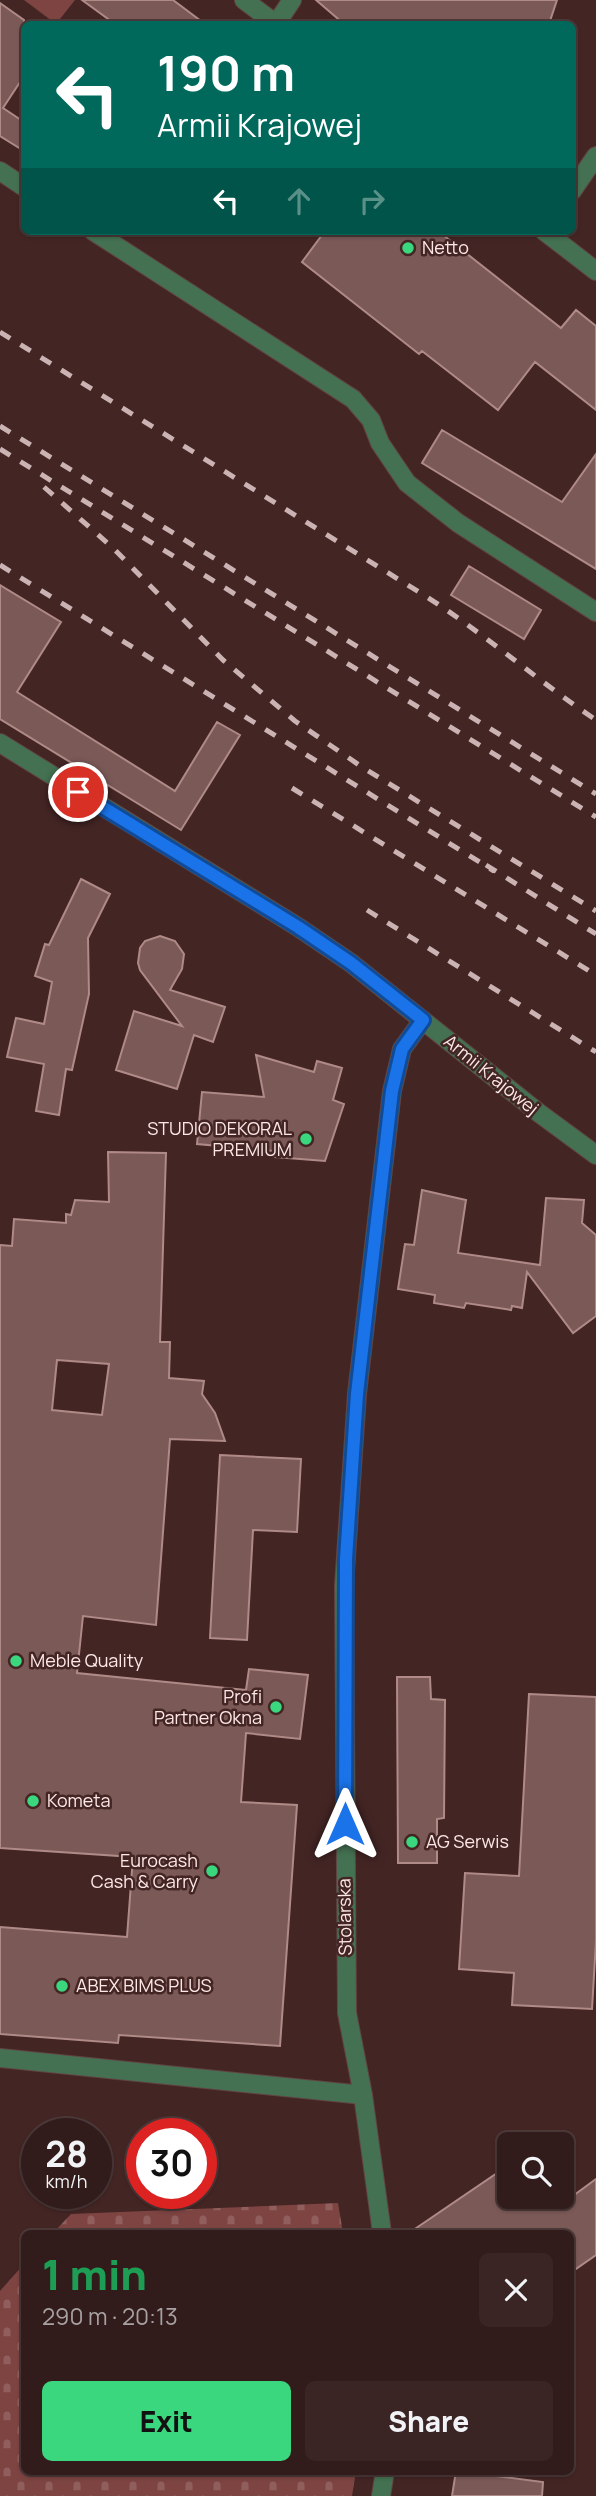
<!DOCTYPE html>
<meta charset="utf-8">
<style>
:root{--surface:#321c1b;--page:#3a2524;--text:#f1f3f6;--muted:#a8a1a3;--line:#4d3a3a;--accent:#3ad77f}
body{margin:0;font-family:Manrope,sans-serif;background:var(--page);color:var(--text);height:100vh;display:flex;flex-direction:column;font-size:26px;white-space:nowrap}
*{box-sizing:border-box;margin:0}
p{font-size:23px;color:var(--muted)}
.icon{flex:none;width:38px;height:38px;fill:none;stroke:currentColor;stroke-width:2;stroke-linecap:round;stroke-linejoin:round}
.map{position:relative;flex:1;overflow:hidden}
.drawer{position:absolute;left:21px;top:2230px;width:553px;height:245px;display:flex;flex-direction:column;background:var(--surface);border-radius:10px;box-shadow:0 2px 5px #0004,0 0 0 2px var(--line)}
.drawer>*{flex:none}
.top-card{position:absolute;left:21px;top:21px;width:555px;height:214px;border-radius:10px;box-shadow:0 2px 5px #0004,0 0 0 2px var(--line);background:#00695c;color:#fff;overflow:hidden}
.controls{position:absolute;left:497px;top:2132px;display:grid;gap:14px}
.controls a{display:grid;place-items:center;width:77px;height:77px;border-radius:10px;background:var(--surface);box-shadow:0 2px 5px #0004,0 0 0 2px var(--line);font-size:35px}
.speed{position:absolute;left:21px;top:2118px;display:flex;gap:14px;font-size:35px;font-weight:700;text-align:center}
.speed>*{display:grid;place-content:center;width:91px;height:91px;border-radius:50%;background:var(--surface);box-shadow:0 2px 5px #0004,0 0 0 2px var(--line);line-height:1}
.speed small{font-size:18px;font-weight:400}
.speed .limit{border:10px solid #d22;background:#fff;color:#111}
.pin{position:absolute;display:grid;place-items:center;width:60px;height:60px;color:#fff;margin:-30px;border:4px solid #fff;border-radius:50%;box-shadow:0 2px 7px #0007}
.me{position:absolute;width:77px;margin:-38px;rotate:0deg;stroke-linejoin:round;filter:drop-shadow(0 0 5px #0008)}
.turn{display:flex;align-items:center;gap:24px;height:147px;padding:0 21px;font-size:32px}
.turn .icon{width:91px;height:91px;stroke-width:2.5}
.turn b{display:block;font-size:49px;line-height:60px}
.lanes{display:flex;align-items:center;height:66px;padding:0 21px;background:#0003;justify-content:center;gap:35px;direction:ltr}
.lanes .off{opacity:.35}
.round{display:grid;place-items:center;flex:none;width:74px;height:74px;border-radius:10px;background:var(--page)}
.head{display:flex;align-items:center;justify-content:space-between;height:119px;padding:0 21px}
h1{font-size:42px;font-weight:800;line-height:52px;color:#1e9e55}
.cta{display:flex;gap:14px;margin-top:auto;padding:14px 21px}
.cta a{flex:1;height:80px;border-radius:10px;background:var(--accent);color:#111;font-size:28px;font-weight:800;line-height:80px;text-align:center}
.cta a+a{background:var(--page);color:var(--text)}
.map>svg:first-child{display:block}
.cemetery{fill:url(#cemetery-stones)}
.pitch{fill:#7d4442}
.building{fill:#7b5957;stroke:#af8a87;stroke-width:2;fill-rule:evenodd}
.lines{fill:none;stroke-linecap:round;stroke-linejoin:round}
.minor-casing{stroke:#614443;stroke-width:20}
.minor{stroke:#447152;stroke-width:18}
.rail{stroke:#cab3b2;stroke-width:5;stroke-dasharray:12 12;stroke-linecap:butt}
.route-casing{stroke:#114b97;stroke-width:18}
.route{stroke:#1a73e8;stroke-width:12}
.poi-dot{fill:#3ad77f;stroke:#432524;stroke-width:2.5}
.labels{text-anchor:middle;stroke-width:5;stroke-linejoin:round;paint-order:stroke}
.poi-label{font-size:18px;fill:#fde8e7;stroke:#432524;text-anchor:start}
.street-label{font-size:18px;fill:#fde8e7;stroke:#432524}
</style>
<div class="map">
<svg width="596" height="2496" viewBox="0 0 596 2496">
<defs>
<pattern id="cemetery-stones" width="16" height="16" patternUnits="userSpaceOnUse" patternTransform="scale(1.75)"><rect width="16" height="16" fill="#7d4442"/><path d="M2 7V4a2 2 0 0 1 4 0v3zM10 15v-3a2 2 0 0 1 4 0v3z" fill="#905f5d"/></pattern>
</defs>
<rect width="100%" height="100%" fill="#432524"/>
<path class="cemetery" d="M 338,2203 L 343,2233 L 53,2233 L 71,2214 Z
M 24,2264 L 24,2471 L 356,2471 L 352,2496 L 0,2496 L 0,2291 Z"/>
<path class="pitch" d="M 24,0 L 75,0 L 56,24 Z"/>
<path class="building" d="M 82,0 L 173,0 L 205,24 L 115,24 Z
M 316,0 L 557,0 L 549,24 L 344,24 Z
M 0,3 L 24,20 L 24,76 L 3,108 L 24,122 L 24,151 L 0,136 Z
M 325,231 L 438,231 L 561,328 L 576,310 L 596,326 L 596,410 L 535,362 L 498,410 L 422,351 L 419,354 L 302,262 Z
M 442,430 L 562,502 L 596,454 L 596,569 L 422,463 Z
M 469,566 L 541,610 L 524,639 L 451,595 Z
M 0,585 L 61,622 L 17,692 L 175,791 L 217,722 L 240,735 L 181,830 L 0,719 Z
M 81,879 L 110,894 L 88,938 L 89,994 L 72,1070 L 66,1069 L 59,1115 L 36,1111 L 44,1064 L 7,1057 L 16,1018 L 44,1024 L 52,982 L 35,976 L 45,944 L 49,945 Z
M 160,936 L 175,941 L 184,954 L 182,969 L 170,990 L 225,1007 L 213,1042 L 194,1035 L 177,1089 L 116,1070 L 134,1011 L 182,1026 L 140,970 L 138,963 L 140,948 L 145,941 Z
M 256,1055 L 314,1072 L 317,1061 L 342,1068 L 333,1100 L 344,1104 L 325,1161 L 275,1157 L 274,1151 L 197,1144 L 202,1092 L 264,1097 Z
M 108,1152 L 166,1153 L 160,1342 L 170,1342 L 169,1378 L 204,1381 L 202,1394 L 215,1413 L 225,1441 L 170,1439 L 156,1625 L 83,1616 L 77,1673 L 246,1690 L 249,1669 L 308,1675 L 300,1739 L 246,1733 L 241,1802 L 297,1805 L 280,2046 L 119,2035 L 118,2043 L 0,2034 L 0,1927 L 127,1937 L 133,1857 L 0,1848 L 0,1245 L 12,1246 L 14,1219 L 66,1223 L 66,1214 L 71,1215 L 75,1200 L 109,1202 ZM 57,1360 L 109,1364 L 102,1415 L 52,1410 Z
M 422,1190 L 466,1200 L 458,1253 L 540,1265 L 546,1198 L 584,1200 L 582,1223 L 596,1235 L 596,1316 L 573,1333 L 527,1272 L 522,1308 L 512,1306 L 511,1310 L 466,1303 L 464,1308 L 434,1303 L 435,1295 L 398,1289 L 405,1244 L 414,1245 Z
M 220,1455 L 301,1459 L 297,1532 L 253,1530 L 247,1640 L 210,1638 Z
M 397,1677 L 430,1677 L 431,1699 L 445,1700 L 444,1818 L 437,1819 L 437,1863 L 398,1863 Z
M 529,1694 L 596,1697 L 596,1941 L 592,2009 L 512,2005 L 514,1973 L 459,1969 L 465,1873 L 519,1876 Z
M 509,2165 L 509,2196 L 569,2196 L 570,2198 L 596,2179 L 596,2255 L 570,2273 L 570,2233 L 409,2233 Z
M 456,2471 L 543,2482 L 542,2496 L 452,2496 Z"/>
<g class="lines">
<g class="minor-casing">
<path id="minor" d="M 244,0 L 276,24
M 276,24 L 292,0
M 0,171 L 24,187
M 572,191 L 596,156
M 93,231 L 353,399 L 371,420 L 380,443 L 407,483 L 458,523 L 596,612
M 544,231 L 596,271
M 0,743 L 298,927 L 351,963 L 539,1113 L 596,1155
M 0,2058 L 363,2095
M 382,2233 L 363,2095 L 347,2013 L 344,1586 L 357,1394 L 392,1091 L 402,1049 L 423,1020
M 381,2496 L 385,2471"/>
</g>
<use href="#minor" class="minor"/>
<path class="rail" d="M 0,332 L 427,597 C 486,635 538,681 596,720
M 0,426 L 596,794
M 0,449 L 596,817
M 44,487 L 113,548 L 223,660 L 295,721 L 362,767 L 596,911
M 0,565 L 494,871
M 292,788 L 596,975
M 486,865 L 596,934
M 367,910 L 596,1052"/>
</g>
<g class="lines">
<g class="route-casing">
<path id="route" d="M 78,792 L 298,927 L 351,963 L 423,1020 L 402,1049 L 392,1091 L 357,1394 L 346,1559 L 345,1824"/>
</g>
<use href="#route" class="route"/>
</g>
<g class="poi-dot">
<circle cx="408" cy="248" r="7"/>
<circle cx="306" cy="1139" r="7"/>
<circle cx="16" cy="1661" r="7"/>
<circle cx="276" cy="1707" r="7"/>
<circle cx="33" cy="1801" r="7"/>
<circle cx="412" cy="1842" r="7"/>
<circle cx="212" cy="1871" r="7"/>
<circle cx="62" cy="1986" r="7"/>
</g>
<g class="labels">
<g class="poi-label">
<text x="422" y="254">Netto</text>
<text x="292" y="1135" text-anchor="end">STUDIO DEKORAL<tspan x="292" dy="21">PREMIUM</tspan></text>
<text x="30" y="1667">Meble Quality</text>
<text x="262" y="1703" text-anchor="end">Profi<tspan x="262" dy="21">Partner Okna</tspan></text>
<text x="47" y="1807">Kometa</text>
<text x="426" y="1848">AG Serwis</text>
<text x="198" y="1867" text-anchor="end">Eurocash<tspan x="198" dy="21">Cash &amp; Carry</tspan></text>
<text x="76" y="1992">ABEX BIMS PLUS</text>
</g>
<g class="street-label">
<text transform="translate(491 1075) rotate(39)" y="6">Armii Krajowej</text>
<text transform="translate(345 1917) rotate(-91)" y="6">Stolarska</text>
</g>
</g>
</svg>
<div class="controls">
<a><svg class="icon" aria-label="search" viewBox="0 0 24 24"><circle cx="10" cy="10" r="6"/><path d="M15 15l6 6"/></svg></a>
</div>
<div class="speed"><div>28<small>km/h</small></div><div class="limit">30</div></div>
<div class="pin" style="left:78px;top:792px;background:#d93025"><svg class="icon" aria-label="arrive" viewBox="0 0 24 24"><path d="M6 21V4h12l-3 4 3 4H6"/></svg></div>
<svg class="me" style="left:345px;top:1824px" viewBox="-20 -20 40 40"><path d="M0-17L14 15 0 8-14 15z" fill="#1a73e8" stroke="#fff" stroke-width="4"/></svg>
<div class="top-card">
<div class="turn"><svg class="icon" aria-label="left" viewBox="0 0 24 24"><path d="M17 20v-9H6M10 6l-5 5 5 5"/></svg><div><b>190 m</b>Armii Krajowej</div></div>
<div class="lanes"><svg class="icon" aria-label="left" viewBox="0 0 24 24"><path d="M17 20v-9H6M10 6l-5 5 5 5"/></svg><svg class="icon off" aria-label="ahead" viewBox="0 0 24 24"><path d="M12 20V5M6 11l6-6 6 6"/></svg><svg class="icon off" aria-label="right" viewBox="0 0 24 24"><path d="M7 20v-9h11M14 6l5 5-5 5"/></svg></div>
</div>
<section class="drawer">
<div class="head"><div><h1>1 min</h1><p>290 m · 20:13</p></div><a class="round"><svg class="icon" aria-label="close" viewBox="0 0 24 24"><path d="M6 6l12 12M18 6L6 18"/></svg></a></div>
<div class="cta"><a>Exit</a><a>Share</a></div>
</section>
</div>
